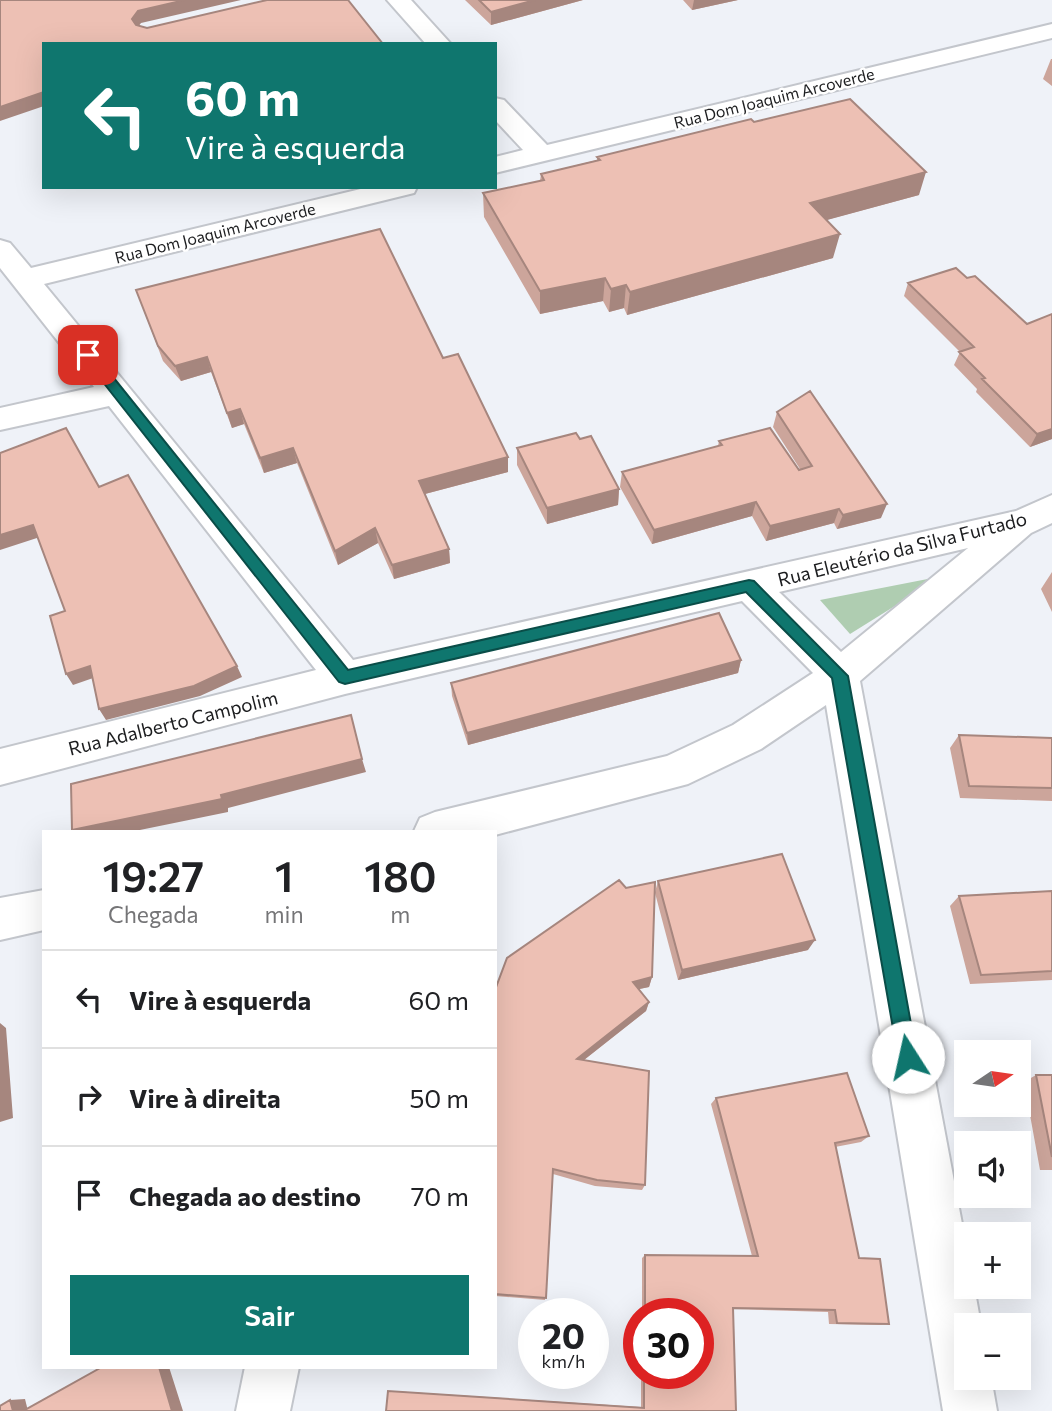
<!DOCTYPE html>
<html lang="pt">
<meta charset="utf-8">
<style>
:root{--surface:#fff;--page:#f2f2f2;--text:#202124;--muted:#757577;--line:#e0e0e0;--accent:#0f766e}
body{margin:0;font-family:Commissioner,sans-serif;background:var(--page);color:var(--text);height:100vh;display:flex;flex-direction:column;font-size:26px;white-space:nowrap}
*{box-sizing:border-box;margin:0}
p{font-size:23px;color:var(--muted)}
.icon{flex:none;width:38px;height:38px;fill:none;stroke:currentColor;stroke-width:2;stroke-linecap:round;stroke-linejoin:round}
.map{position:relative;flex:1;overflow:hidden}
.details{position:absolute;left:42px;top:830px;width:455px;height:539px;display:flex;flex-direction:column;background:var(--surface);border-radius:0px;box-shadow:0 7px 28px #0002}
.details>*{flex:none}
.hud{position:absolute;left:42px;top:42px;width:455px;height:147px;border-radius:0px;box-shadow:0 7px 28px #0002;background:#0f766e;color:#fff;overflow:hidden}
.needle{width:46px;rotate:77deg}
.fabs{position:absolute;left:954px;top:1040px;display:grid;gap:14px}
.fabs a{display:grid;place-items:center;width:77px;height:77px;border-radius:0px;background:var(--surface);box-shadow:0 7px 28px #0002;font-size:35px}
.speed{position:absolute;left:518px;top:1298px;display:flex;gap:14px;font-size:35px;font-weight:700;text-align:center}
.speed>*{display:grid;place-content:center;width:91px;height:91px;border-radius:50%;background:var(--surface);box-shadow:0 7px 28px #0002;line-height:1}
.speed small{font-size:18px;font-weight:400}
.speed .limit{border:10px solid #d22;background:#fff;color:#111}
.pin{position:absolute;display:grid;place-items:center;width:60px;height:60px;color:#fff;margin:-30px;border-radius:14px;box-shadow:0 4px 10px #0006}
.me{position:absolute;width:77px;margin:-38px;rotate:350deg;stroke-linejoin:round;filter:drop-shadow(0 0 5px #0008)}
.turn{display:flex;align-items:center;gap:24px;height:147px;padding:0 28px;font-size:32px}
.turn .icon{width:91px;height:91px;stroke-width:2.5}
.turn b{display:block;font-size:49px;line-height:60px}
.eta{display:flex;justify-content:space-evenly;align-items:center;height:119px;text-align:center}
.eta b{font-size:42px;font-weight:600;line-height:49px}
.action{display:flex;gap:14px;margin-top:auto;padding:14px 28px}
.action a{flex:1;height:80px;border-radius:0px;background:var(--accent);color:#fff;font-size:28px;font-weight:600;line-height:80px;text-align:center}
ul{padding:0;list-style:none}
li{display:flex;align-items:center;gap:21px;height:98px;padding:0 28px;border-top:2px solid var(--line)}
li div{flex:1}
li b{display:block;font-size:26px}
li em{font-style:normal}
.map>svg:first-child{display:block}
.green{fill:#afcdb1}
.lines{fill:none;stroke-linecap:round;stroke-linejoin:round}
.street-casing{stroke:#c3c6cc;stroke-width:4}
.street{fill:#fff;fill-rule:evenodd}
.wall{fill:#cca59b}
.shaded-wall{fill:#a6867e}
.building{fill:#edc0b4;stroke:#a6867e;stroke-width:2}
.route{fill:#0f766e;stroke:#0a4d48;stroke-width:2}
.labels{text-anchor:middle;stroke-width:5;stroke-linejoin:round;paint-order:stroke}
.far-street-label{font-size:16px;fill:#1c1d1f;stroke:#fff}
.street-label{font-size:19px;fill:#1c1d1f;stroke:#fff}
</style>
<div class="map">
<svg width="1052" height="1411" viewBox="0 0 1052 1411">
<rect width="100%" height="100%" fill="#eff2f8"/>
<path class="green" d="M 943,576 L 850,634 L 820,600 Z"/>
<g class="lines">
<g class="street-casing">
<path id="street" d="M 387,0 L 411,0 L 451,44 L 426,44 Z
M 1052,24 L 1052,38 L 495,173 L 495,157 L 523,150 L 495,120 L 495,98 L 504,100 L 547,145 Z
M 369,187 L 417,187 L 414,193 L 44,284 L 353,660 L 1016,511 L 1052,495 L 1052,523 L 1031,533 L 860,681 L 966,1245 L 966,1286 L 974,1286 L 981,1325 L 966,1325 L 966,1377 L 991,1377 L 997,1411 L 943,1411 L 826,705 L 761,749 L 688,784 L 495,835 L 495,831 L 414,831 L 420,818 L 435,812 L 667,756 L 733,725 L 813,673 L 742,601 L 345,694 L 0,785 L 0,749 L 316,670 L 109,406 L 0,430 L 0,408 L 94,387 L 0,268 L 0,240 L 10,243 L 31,268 ZM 968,548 L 841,652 L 779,592 Z
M 44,890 L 44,930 L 0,940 L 0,898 Z
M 245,1367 L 299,1367 L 290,1411 L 236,1411 Z"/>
</g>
<use href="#street" class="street"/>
</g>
<path class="wall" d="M 465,0 L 583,0 L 491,25 Z
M 683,0 L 738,0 L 692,10 Z
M 1051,59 L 1052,59 L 1052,86 L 1043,79 Z
M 754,122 L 919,195 L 826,220 L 833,258 L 627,315 L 624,308 L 609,312 L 603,301 L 540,314 L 484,217 L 483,193 L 540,181 L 541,174 L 597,160 L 597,157 Z
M 956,268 L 1052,439 L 1030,447 L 976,392 L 977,389 L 954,365 L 960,352 L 904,296 L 908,283 Z
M 136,290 L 443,358 L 508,472 L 425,494 L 449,549 L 450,563 L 394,579 L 378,543 L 338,565 L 297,463 L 264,473 L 244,424 L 232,428 L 211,372 L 181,381 L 163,361 Z
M 777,412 L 881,518 L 837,529 L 834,523 L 766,541 L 752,516 L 652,544 L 620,487 L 622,472 L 718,446 L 719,441 L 800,469 L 773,427 Z
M 580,439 L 619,489 L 618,505 L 547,524 L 517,465 L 517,448 Z
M 1052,572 L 1052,612 L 1041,589 Z
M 741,660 L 738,673 L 468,745 L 452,696 L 451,683 Z
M 959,735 L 1052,738 L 1052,802 L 1052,801 L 960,798 L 950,748 Z
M 658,881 L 808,950 L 678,980 L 655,893 L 652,977 L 649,987 L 639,989 L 649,1002 L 646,1011 L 584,1060 L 645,1185 L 642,1190 L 595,1186 L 553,1174 L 545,1300 L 495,1296 L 495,990 L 626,888 L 655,892 Z
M 1052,891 L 1052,980 L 970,984 L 950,906 L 959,896 Z
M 1036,1075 L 1052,1075 L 1052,1170 L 1040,1170 L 1024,1082 Z
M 716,1098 L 869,1136 L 861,1142 L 835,1147 L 859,1258 L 889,1324 L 880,1325 L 829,1324 L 828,1312 L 733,1309 L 736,1411 L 386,1411 L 388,1391 L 392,1391 L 641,1407 L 641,1374 L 698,1374 L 698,1314 L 642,1314 L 642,1258 L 645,1255 L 752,1256 L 711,1104 Z"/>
<path class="shaded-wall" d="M 185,0 L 241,0 L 141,23 L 135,31 L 132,19 L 138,11 Z
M 535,0 L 583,0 L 491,25 L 491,12 Z
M 694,0 L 738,0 L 692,10 Z
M 44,92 L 44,106 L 0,121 L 0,107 Z
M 926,172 L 919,195 L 805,226 L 810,203 Z
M 840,234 L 833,258 L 627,315 L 630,292 Z
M 605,278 L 603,301 L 540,314 L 540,291 Z
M 626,285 L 624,308 L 609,312 L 611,289 Z
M 207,357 L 211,372 L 181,381 L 175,366 Z
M 240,409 L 244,424 L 232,428 L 227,413 Z
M 1052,429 L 1052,439 L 1030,447 L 1037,434 Z
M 293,448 L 297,463 L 264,473 L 260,458 Z
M 508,457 L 508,472 L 421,495 L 419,481 Z
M 619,489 L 618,505 L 547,524 L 547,508 Z
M 756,502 L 752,516 L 652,544 L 654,530 Z
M 887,504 L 881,518 L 837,529 L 843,515 Z
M 839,509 L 834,523 L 766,541 L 770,526 Z
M 33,525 L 40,537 L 0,550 L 0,535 Z
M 375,528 L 378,543 L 338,565 L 335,551 Z
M 449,549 L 450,563 L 394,579 L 392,565 Z
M 741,660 L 738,673 L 468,745 L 467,733 Z
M 90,666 L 96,677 L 73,685 L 66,674 Z
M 237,666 L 242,677 L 200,696 L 106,720 L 99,709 Z
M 362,759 L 366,772 L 228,808 L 228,812 L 135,831 L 72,831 L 72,830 L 221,795 Z
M 815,940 L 808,950 L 678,980 L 682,970 Z
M 652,977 L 649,987 L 630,991 L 633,982 Z
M 649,1002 L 646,1011 L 575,1067 L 577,1059 Z
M 0,1023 L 6,1028 L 13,1118 L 0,1122 Z
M 159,1367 L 169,1367 L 183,1411 L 172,1411 Z
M 25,1399 L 28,1411 L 13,1411 L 10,1400 Z"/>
<path class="building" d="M 0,0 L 185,0 L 138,11 L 132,19 L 136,25 L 147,28 L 267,0 L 348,0 L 383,44 L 44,44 L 44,92 L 0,107 Z
M 479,0 L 535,0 L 491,12 Z
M 850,99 L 926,172 L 810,203 L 840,234 L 630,292 L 626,285 L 611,289 L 605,278 L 540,291 L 483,193 L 544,180 L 541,174 L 600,160 L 597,157 L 751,119 L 754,122 Z
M 380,229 L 443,358 L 458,354 L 508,457 L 419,481 L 449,549 L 392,565 L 375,528 L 335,551 L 293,448 L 260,458 L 240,409 L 227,413 L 207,357 L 175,366 L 158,346 L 136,290 Z
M 956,268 L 967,278 L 975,276 L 1027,324 L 1052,314 L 1052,429 L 1037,434 L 982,379 L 985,378 L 959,352 L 974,347 L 908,283 Z
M 810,391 L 887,504 L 843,515 L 839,509 L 770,526 L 756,502 L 654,530 L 622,472 L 722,445 L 719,441 L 770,428 L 799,470 L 812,466 L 777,412 Z
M 66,428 L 99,487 L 128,475 L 237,666 L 194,686 L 99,709 L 90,666 L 66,674 L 50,616 L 65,611 L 33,525 L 0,535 L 0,453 Z
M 576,433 L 580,439 L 591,436 L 619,489 L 547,508 L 517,448 Z
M 719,613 L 741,660 L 467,733 L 451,683 Z
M 351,715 L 362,759 L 221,795 L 222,799 L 72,830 L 71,784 Z
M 959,735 L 1052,738 L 1052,788 L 969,786 Z
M 782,854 L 815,940 L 682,970 L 658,881 Z
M 619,880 L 626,888 L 655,882 L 652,977 L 633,982 L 649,1002 L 577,1059 L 649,1071 L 645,1185 L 597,1180 L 553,1169 L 546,1298 L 495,1294 L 495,990 L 507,958 Z
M 1052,891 L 1052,971 L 981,975 L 959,896 Z
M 847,1073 L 869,1136 L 835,1143 L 859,1258 L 880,1259 L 889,1324 L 837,1323 L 835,1310 L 733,1308 L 736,1411 L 386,1411 L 388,1391 L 644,1408 L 644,1374 L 698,1374 L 698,1314 L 645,1314 L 645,1255 L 758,1256 L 716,1098 Z
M 1036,1075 L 1052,1075 L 1052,1157 Z
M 102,1367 L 159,1367 L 172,1411 L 23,1411 Z
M 10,1400 L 13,1411 L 0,1411 L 0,1406 Z"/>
<path class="route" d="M 88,351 L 93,352 L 348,670 L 749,580 L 754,581 L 848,676 L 917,1057 L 914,1064 L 908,1066 L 901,1064 L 898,1057 L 832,678 L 746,592 L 345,684 L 339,682 L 84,358 L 82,355 Z"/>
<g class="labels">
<g class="far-street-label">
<text transform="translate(774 98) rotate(-14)" y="6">Rua Dom Joaquim Arcoverde</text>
<text transform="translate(215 233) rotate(-14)" y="6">Rua Dom Joaquim Arcoverde</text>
</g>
<g class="street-label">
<text transform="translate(902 549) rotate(-14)" y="7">Rua Eleutério da Silva Furtado</text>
<text transform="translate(173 723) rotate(-14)" y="7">Rua Adalberto Campolim</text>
</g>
</g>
</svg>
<div class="fabs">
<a><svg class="needle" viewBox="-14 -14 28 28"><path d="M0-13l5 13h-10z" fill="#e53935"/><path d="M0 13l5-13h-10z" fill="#757577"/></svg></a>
<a><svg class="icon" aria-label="sound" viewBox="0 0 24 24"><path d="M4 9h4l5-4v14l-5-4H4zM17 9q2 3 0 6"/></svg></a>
<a>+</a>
<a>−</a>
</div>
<div class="speed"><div>20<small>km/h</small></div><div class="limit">30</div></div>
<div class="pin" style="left:88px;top:355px;background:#d93025"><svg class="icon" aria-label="arrive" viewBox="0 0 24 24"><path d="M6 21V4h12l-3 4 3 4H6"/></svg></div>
<svg class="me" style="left:908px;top:1057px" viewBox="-20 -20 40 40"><circle r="19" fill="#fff"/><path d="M0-13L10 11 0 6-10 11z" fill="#0f766e"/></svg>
<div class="hud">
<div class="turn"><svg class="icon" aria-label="left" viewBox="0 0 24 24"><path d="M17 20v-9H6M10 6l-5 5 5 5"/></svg><div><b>60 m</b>Vire à esquerda</div></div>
</div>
<section class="details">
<div class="eta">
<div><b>19:27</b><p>Chegada</p></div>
<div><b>1</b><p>min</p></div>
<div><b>180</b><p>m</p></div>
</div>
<ul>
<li><svg class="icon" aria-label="left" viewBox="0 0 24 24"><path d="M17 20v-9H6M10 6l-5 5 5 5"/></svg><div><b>Vire à esquerda</b></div><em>60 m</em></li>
<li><svg class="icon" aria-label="right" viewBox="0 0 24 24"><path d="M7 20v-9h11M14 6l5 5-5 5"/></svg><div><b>Vire à direita</b></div><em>50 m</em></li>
<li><svg class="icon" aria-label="arrive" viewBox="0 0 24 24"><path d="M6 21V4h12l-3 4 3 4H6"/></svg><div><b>Chegada ao destino</b></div><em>70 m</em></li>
</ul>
<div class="action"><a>Sair</a></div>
</section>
</div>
